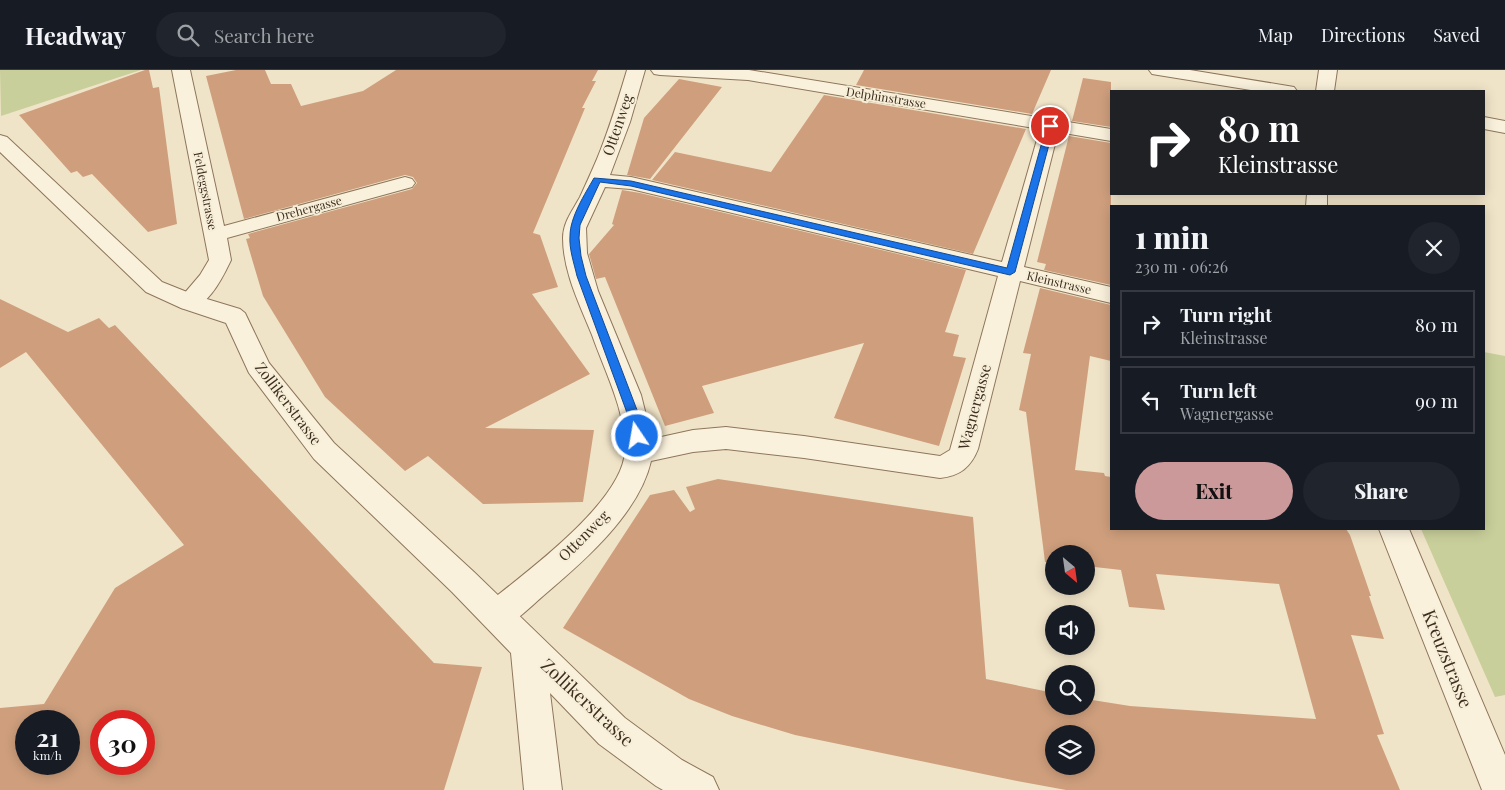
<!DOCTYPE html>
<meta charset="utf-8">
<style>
:root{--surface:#171b24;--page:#20242c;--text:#f1f3f6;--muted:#9ea1a6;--line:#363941;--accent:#cc999b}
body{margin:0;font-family:"Playfair Display",serif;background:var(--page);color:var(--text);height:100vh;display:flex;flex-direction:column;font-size:19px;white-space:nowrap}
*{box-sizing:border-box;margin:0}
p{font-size:16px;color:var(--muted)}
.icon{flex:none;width:28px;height:28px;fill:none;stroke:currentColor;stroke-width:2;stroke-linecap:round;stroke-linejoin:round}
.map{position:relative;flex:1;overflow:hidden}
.details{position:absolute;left:1110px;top:135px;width:375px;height:325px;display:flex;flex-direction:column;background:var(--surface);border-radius:0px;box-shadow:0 2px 12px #0003}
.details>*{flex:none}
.hud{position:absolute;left:1110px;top:20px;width:375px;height:105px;border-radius:0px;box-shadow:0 2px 12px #0003;background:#202124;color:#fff;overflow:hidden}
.needle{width:32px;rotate:151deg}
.buttons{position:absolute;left:1045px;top:475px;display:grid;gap:10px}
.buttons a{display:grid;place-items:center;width:50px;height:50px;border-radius:50%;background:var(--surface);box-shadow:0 2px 12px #0003;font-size:25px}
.speed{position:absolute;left:15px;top:640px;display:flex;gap:10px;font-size:25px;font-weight:700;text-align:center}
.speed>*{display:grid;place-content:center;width:65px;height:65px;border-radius:50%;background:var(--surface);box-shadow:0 2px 12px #0003;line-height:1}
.speed small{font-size:12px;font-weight:400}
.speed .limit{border:8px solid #d22;background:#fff;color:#111}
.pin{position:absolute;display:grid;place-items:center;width:42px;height:42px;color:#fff;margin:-21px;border:2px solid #fff;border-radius:50%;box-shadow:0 1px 5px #0007}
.me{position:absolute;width:55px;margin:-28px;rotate:348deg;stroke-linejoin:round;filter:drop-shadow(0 0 4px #0008)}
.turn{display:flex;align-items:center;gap:18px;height:105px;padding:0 25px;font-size:22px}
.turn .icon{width:65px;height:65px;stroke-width:2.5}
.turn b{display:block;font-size:35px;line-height:42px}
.round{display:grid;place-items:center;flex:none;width:52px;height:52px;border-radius:26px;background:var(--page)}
.headline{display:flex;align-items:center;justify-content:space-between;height:85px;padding:0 25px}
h1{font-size:30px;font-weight:800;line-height:38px}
.primary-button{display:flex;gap:10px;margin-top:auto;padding:10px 25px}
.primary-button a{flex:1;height:58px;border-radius:30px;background:var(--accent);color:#111;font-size:20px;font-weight:800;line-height:58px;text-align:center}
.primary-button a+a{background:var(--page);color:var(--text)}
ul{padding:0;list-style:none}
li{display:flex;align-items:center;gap:15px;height:68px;margin:0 10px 8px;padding:0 15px;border:2px solid var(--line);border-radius:0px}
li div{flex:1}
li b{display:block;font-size:19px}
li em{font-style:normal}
header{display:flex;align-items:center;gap:30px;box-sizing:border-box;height:70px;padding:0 25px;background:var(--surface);border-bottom:1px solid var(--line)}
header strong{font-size:24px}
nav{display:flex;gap:28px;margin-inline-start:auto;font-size:18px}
.search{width:350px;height:45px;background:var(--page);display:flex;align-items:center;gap:12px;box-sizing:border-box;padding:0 18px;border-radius:28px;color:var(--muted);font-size:19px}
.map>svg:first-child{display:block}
.green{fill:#c9cf9b}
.building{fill:#cf9f7d;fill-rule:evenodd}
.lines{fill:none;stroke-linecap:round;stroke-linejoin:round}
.minor-casing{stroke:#8d765c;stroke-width:2}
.tertiary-casing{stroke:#8d765c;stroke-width:2}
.minor{fill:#faf1dc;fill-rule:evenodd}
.tertiary{fill:#faf1dc;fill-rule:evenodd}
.route{fill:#1a73e8;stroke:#114b97}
.labels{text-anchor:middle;stroke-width:4;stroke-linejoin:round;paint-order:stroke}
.far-street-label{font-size:12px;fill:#3d2e20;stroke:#f7eed8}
.street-label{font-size:15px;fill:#3d2e20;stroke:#f7eed8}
.near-street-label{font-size:18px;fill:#3d2e20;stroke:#f7eed8}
</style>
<header>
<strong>Headway</strong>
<div class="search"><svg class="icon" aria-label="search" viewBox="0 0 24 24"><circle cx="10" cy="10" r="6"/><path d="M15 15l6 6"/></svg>Search here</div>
<nav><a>Map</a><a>Directions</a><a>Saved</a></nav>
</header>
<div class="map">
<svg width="1505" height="720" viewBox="0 0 1505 720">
<rect width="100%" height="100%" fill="#f0e4c8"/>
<path class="green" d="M 0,0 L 141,0 L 1,46 Z
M 1484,282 L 1505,286 L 1505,625 L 1495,627 L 1421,459 L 1484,459 Z"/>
<path class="building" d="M 145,0 L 149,0 L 153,18 L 159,17 L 177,154 L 148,162 L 92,104 L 83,107 L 77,101 L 71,103 L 19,45 Z
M 236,0 L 265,0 L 271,14 L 291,14 L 301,36 L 363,21 L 396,0 L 598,0 L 592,11 L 596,11 L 582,38 L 585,38 L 533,163 L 540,165 L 558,217 L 532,224 L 590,304 L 485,358 L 594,360 L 583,432 L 483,434 L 428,386 L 405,401 L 325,327 L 263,226 L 246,169 L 250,168 L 248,164 L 412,119 L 417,113 L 413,107 L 405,105 L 244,149 L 206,6 Z
M 864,0 L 1051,0 L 1032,44 L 856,15 Z
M 1083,8 L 1111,12 L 1111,57 L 1072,51 Z
M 679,9 L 722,17 L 650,109 L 627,105 L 644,48 Z
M 824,25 L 1026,59 L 973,184 L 652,110 L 675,82 L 771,102 Z
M 1069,66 L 1111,73 L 1111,215 L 1044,200 L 1046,194 L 1037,192 Z
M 622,120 L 640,123 L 629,137 L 640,123 L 966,200 L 945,262 L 959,265 L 953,286 L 966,288 L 939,376 L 834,348 L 864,273 L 702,316 L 714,343 L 665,356 L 605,207 L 596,209 L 589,184 L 614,155 L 612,154 Z
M 1040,218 L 1111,235 L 1111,291 L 1090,286 L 1075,400 L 1104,403 L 1105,406 L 1111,407 L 1111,459 L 1346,459 L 1350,465 L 1371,526 L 1369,526 L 1384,569 L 1351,565 L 1384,664 L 1377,665 L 1400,720 L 1066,720 L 1017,711 L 795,665 L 732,646 L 689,629 L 563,558 L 650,425 L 674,420 L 690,442 L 695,439 L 686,417 L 718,409 L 973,447 L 986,609 L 1054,623 L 1054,636 L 1086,636 L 1086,629 L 1130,636 L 1316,649 L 1279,514 L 1156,504 L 1165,540 L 1129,537 L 1121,500 L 1086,496 L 1086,484 L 1054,484 L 1054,493 L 1045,492 L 1026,342 L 1019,340 L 1031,284 L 1023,283 ZM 1054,664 L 1086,664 L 1086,696 L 1054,696 Z
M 0,229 L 68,262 L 99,248 L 109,258 L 115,255 L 434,593 L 482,597 L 444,720 L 0,720 L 0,638 L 44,634 L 115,518 L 184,475 L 26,282 L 0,298 ZM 26,651 L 69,651 L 69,694 L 26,694 ZM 101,651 L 144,651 L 144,694 L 101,694 Z"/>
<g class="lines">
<g class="minor-casing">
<path id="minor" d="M 172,0 L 190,0 L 224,156 L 405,107 L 412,109 L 415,113 L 412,117 L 227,168 L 231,190 C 222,209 205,244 181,238 L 177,232 L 200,205 L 209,190 Z
M 627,0 L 645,0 L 630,52 L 610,105 L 631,107 L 1002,192 L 1040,59 L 748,10 L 660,5 L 654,4 L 651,0 L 749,0 L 1111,59 L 1111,71 L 1058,62 L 1024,197 L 1111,217 L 1111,233 L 1020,211 L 978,379 C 971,397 960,406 940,408 L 804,388 L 726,379 L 693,382 L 651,391 C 639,444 583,492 543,526 C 528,539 515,553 497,560 L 485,555 L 481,545 L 485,535 C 524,504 623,432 625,381 C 626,341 605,302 592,265 C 580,235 563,202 563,168 C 563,152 573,140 580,127 C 586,114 591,103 597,89 C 609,60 618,30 627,0 ZM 605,117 L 631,119 L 998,206 L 950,380 L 940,386 L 804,366 L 726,357 L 693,360 L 652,369 L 641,325 L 598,221 L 587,183 L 586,158 Z
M 1149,0 L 1190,0 L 1288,16 L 1294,17 L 1297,21 L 1257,21 L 1158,5 L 1152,4 Z
M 1319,0 L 1337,0 L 1334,21 L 1316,21 Z
M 1484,47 L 1505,51 L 1505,63 L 1484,59 Z
M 1307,124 L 1327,124 L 1327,136 L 1306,136 Z
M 1379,459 L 1409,459 L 1505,685 L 1505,720 L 1482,720 Z"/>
</g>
<g class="tertiary-casing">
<path id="tertiary" d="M 0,65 L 7,67 L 162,212 L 197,226 L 240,239 L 245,243 L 269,293 L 334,373 L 474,502 L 625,648 L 682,690 L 713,707 L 719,720 L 663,720 L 656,716 L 599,674 L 550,623 L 562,720 L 524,720 L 511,583 L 452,522 L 314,389 L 249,303 L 226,253 L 181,238 L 146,222 L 0,82 Z"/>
</g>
<use href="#minor" class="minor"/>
<use href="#tertiary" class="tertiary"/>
</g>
<path class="route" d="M 1047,54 L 1054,56 L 1015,202 L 1010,205 L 631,116 L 600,112 L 580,155 L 579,168 L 581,186 L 586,206 L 637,340 L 642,366 L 637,370 L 633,369 L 626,340 L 577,206 C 574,193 569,179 570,166 C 570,147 585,124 594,108 L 631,111 L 1007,198 Z"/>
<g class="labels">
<g class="far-street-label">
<text transform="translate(886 28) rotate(9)" y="4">Delphinstrasse</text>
<text transform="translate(205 121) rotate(79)" y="4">Feldeggstrasse</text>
<text transform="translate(309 139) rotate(-15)" y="4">Drehergasse</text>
<text transform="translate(1059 213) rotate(13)" y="4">Kleinstrasse</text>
</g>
<g class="street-label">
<text transform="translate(618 55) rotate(-71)" y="5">Ottenweg</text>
<text transform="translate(288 334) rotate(53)" y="5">Zollikerstrasse</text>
<text transform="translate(975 337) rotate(-75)" y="5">Wagnergasse</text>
<text transform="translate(584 466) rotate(-45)" y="5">Ottenweg</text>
</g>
<g class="near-street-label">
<text transform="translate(1447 589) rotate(68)" y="6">Kreuzstrasse</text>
<text transform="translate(587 633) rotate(43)" y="6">Zollikerstrasse</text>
</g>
</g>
</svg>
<div class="buttons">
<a><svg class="needle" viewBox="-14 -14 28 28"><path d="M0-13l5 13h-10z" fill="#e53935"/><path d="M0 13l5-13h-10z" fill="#9ea1a6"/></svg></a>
<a><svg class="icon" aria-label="sound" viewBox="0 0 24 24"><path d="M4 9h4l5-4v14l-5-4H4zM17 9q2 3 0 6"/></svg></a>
<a><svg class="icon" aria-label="search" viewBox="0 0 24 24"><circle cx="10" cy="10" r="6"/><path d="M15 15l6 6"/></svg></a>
<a><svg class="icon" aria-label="layers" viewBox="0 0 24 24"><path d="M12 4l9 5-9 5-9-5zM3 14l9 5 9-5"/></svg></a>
</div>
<div class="speed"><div>21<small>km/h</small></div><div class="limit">30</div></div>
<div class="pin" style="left:1050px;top:56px;background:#d93025"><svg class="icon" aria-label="arrive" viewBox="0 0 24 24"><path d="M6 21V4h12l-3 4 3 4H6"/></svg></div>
<svg class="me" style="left:637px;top:366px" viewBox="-20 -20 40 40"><circle r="17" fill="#1a73e8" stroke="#fff" stroke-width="3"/><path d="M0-11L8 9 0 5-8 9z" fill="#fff"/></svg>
<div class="hud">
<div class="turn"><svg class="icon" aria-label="right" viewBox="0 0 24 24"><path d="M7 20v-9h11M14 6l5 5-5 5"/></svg><div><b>80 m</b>Kleinstrasse</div></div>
</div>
<section class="details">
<div class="headline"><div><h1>1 min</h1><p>230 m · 06:26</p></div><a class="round"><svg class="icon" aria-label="close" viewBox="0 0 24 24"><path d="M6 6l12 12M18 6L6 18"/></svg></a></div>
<ul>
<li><svg class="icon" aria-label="right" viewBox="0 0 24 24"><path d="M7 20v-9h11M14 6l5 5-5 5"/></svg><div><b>Turn right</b><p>Kleinstrasse</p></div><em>80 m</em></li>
<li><svg class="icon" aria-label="left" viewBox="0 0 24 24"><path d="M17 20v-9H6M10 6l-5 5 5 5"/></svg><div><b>Turn left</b><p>Wagnergasse</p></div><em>90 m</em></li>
</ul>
<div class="primary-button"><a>Exit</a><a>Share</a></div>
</section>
</div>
